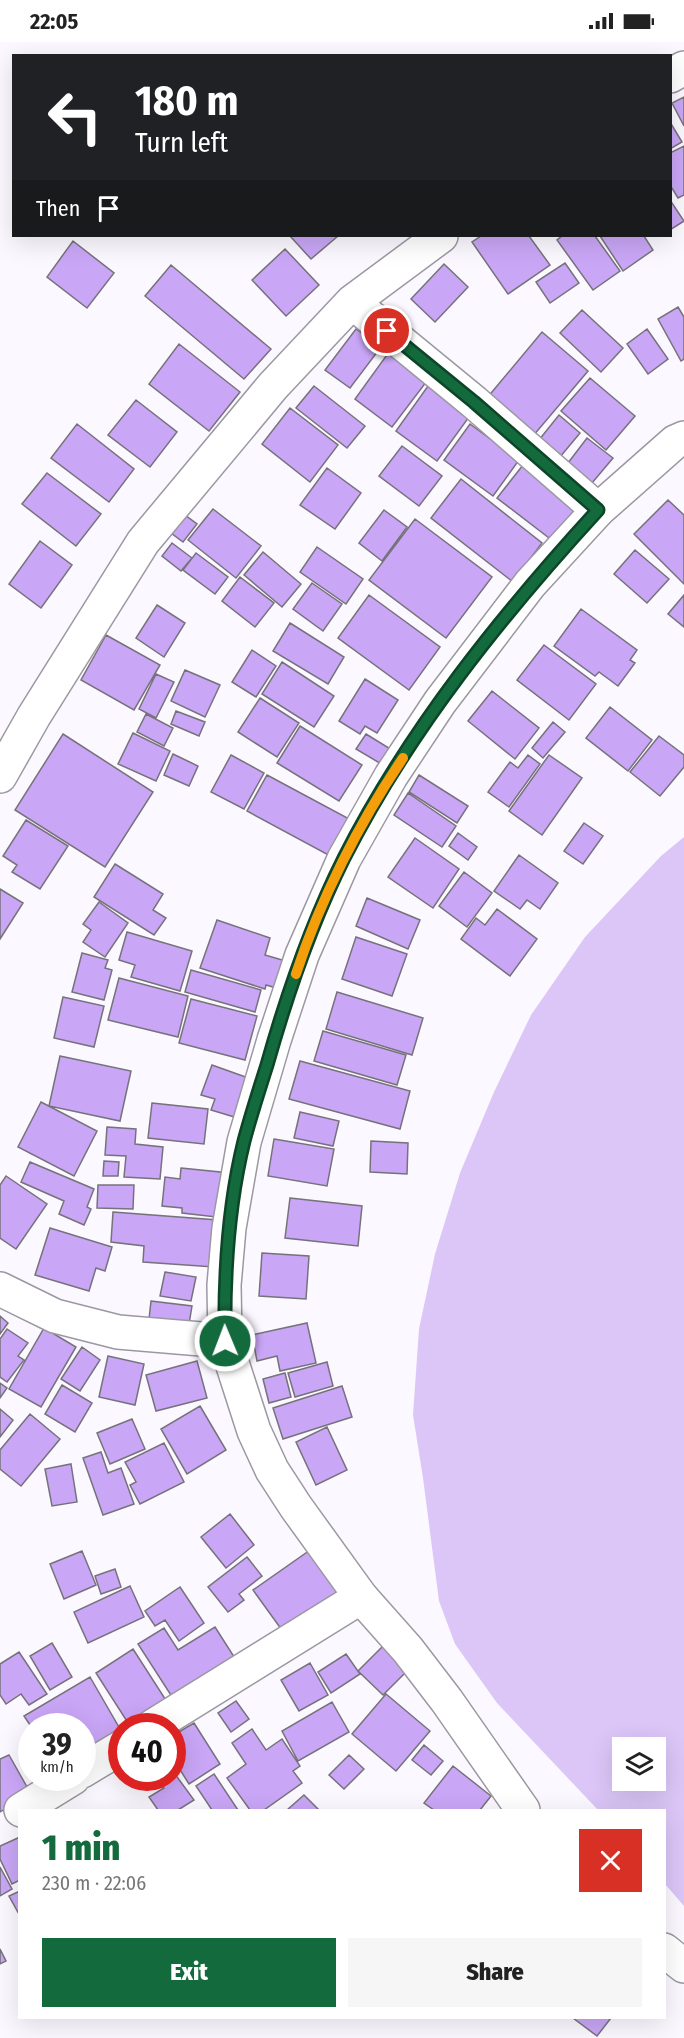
<!DOCTYPE html>
<meta charset="utf-8">
<style>
:root{--surface:#fff;--page:#f6f6f6;--text:#222;--muted:#767676;--accent:#136a3c}
body{margin:0;font-family:"Fira Sans Condensed",sans-serif;background:var(--page);color:var(--text);height:100vh;display:flex;flex-direction:column;font-size:22px;white-space:nowrap}
*{box-sizing:border-box;margin:0}
p{font-size:20px;color:var(--muted)}
.icon{flex:none;width:33px;height:33px;fill:none;stroke:currentColor;stroke-width:2;stroke-linecap:round;stroke-linejoin:round}
.map{position:relative;flex:1;overflow:hidden}
.sheet{position:absolute;left:18px;top:1767px;width:648px;height:210px;display:flex;flex-direction:column;background:var(--surface);border-radius:0px;box-shadow:0 6px 24px #0002}
.sheet>*{flex:none}
.banner{position:absolute;left:12px;top:12px;width:660px;height:183px;border-radius:0px;box-shadow:0 6px 24px #0002;background:#202124;color:#fff;overflow:hidden}
.fabs{position:absolute;left:612px;top:1695px;display:grid;gap:12px}
.fabs a{display:grid;place-items:center;width:54px;height:54px;border-radius:0px;background:var(--surface);box-shadow:0 6px 24px #0002;font-size:30px}
.speed{position:absolute;left:18px;top:1671px;display:flex;gap:12px;font-size:30px;font-weight:700;text-align:center}
.speed>*{display:grid;place-content:center;width:78px;height:78px;border-radius:50%;background:var(--surface);box-shadow:0 6px 24px #0002;line-height:1}
.speed small{font-size:15px;font-weight:400}
.speed .limit{border:9px solid #d22;background:#fff;color:#111}
.pin{position:absolute;display:grid;place-items:center;width:51px;height:51px;color:#fff;margin:-26px;border:3px solid #fff;border-radius:50%;box-shadow:0 2px 6px #0007}
.me{position:absolute;width:66px;margin:-33px;rotate:359deg;stroke-linejoin:round;filter:drop-shadow(0 0 4px #0008)}
.turn{display:flex;align-items:center;gap:21px;height:126px;padding:0 24px;font-size:27px}
.turn .icon{width:78px;height:78px;stroke-width:2.5}
.turn b{display:block;font-size:42px;line-height:51px}
.then{display:flex;align-items:center;height:57px;padding:0 24px;background:#0003;gap:12px;font-size:22px}
.round{display:grid;place-items:center;flex:none;width:63px;height:63px;border-radius:0px;background:var(--page)}
.headline{display:flex;align-items:center;justify-content:space-between;height:102px;padding:0 24px}
h1{font-size:36px;font-weight:800;line-height:45px;color:var(--accent)}
.cta{display:flex;gap:12px;margin-top:auto;padding:12px 24px}
.cta a{flex:1;height:69px;border-radius:0px;background:var(--accent);color:#fff;font-size:24px;font-weight:800;line-height:69px;text-align:center}
.cta a+a{background:var(--page);color:var(--text)}
.status{display:flex;justify-content:space-between;align-items:center;height:42px;padding:0 30px;background:var(--surface);direction:ltr}
.status svg{height:16px;fill:currentColor}
.map>svg:first-child{display:block}
.water{fill:#dbc6f7;fill-rule:evenodd}
.building{fill:#c9a6f6;stroke:#76727b;stroke-width:1.5}
.lines{fill:none;stroke-linecap:round;stroke-linejoin:round}
.street-casing{stroke:#9c98a2;stroke-width:36}
.secondary-casing{stroke:#9c98a2;stroke-width:36}
.street{stroke:#fff;stroke-width:33}
.secondary{stroke:#fff;stroke-width:33}
.route-casing{stroke:#0c4527;stroke-width:15}
.route{stroke:#136a3c;stroke-width:10}
.slow{stroke:#f59e0b;stroke-width:10}
</style>
<div class="status"><b>22:05</b><svg viewBox="0 0 49 12"><path d="M0 12V9h3v3zM5 12V6h3v6zM10 12V3h3v9zM15 12V0h3v12zM26 1h20v11H26zM47 4h2v5h-2z"/></svg></div>
<div class="map">
<svg width="684" height="1996" viewBox="0 0 684 1996">
<rect width="100%" height="100%" fill="#fbf8ff"/>
<path class="water" d="M 684,795 L 684,1864 L 665,1842 L 664,1768 L 598,1768 L 497,1661 L 455,1602 L 439,1559 L 423,1436 L 413,1373 L 419,1287 L 435,1212 L 460,1131 L 494,1050 L 531,973 L 585,895 L 661,814 ZM 622,1706 L 656,1706 L 656,1738 L 622,1738 Z"/>
<path class="building" d="M 684,55 L 684,84 L 672,61 Z
M 670,80 L 682,100 L 670,107 Z
M 684,104 L 684,153 L 678,156 L 670,143 L 670,111 Z
M 670,158 L 684,179 L 670,188 Z
M 290,194 L 338,194 L 311,217 Z
M 481,194 L 529,194 L 550,223 L 508,252 L 472,200 Z
M 562,194 L 595,194 L 620,229 L 593,248 L 557,198 Z
M 600,194 L 644,194 L 653,208 L 623,229 Z
M 73,199 L 114,231 L 87,266 L 47,235 Z
M 285,207 L 319,243 L 286,274 L 252,238 Z
M 565,221 L 579,241 L 550,261 L 536,240 Z
M 444,222 L 468,245 L 435,280 L 411,257 Z
M 171,223 L 271,307 L 244,337 L 145,254 Z
M 678,265 L 684,275 L 684,317 L 681,319 L 658,277 Z
M 582,268 L 623,306 L 601,330 L 560,291 Z
M 356,287 L 381,305 L 350,346 L 325,328 Z
M 647,287 L 668,317 L 648,332 L 627,302 Z
M 542,290 L 588,329 L 533,394 L 487,356 Z
M 179,302 L 240,350 L 209,389 L 149,342 Z
M 389,310 L 427,339 L 392,385 L 355,357 Z
M 590,336 L 635,374 L 606,408 L 561,369 Z
M 314,344 L 365,384 L 347,406 L 296,366 Z
M 428,344 L 469,375 L 437,419 L 396,389 Z
M 136,358 L 177,390 L 150,425 L 108,393 Z
M 290,366 L 338,403 L 310,440 L 262,402 Z
M 559,373 L 580,391 L 560,415 L 539,398 Z
M 77,382 L 134,427 L 109,460 L 51,416 Z
M 470,382 L 519,418 L 493,454 L 444,418 Z
M 587,396 L 613,416 L 592,441 L 568,421 Z
M 402,404 L 442,434 L 419,464 L 379,434 Z
M 527,418 L 583,462 L 553,499 L 497,456 Z
M 327,426 L 361,451 L 335,487 L 300,463 Z
M 47,431 L 101,472 L 76,504 L 22,462 Z
M 461,437 L 542,501 L 513,540 L 431,476 Z
M 668,458 L 684,473 L 684,542 L 634,492 Z
M 213,467 L 261,504 L 236,536 L 188,498 Z
M 384,468 L 407,485 L 382,519 L 359,501 Z
M 181,470 L 197,482 L 183,500 L 167,488 Z
M 415,477 L 492,535 L 446,596 L 369,538 Z
M 40,499 L 72,523 L 41,566 L 9,542 Z
M 172,501 L 192,516 L 181,529 L 162,514 Z
M 317,505 L 363,537 L 346,562 L 300,530 Z
M 635,508 L 669,537 L 647,561 L 614,532 Z
M 263,510 L 301,542 L 282,565 L 244,533 Z
M 196,511 L 228,535 L 215,552 L 183,528 Z
M 240,535 L 274,561 L 255,585 L 222,559 Z
M 312,541 L 342,562 L 323,589 L 293,567 Z
M 369,553 L 440,605 L 409,648 L 338,596 Z
M 684,553 L 684,585 L 668,572 Z
M 157,563 L 185,581 L 164,615 L 136,596 Z
M 581,567 L 637,608 L 630,618 L 635,621 L 618,644 L 599,630 L 595,634 L 554,604 Z
M 290,581 L 344,615 L 328,642 L 273,609 Z
M 106,593 L 160,623 L 134,668 L 81,638 Z
M 544,603 L 596,642 L 569,678 L 517,638 Z
M 252,608 L 276,624 L 256,655 L 232,640 Z
M 282,620 L 334,654 L 314,685 L 262,652 Z
M 185,628 L 220,643 L 205,675 L 171,659 Z
M 156,632 L 174,640 L 156,676 L 139,667 Z
M 365,637 L 398,658 L 377,691 L 365,684 L 360,692 L 339,679 Z
M 492,649 L 539,686 L 515,717 L 468,679 Z
M 260,656 L 299,681 L 277,715 L 238,690 Z
M 610,665 L 652,698 L 628,729 L 586,696 Z
M 176,669 L 205,680 L 199,694 L 171,682 Z
M 146,672 L 173,686 L 164,704 L 137,690 Z
M 553,680 L 565,690 L 543,716 L 532,706 Z
M 300,684 L 362,723 L 339,759 L 277,721 Z
M 133,691 L 170,709 L 156,739 L 118,722 Z
M 63,692 L 153,750 L 105,825 L 15,768 Z
M 366,692 L 392,708 L 383,723 L 356,707 Z
M 659,694 L 684,713 L 684,725 L 660,754 L 630,730 Z
M 173,712 L 198,724 L 189,744 L 164,733 Z
M 231,713 L 264,731 L 244,767 L 211,750 Z
M 528,713 L 540,722 L 509,765 L 488,750 L 510,720 L 518,726 Z
M 549,713 L 582,736 L 542,793 L 509,769 Z
M 267,733 L 353,779 L 334,816 L 247,769 Z
M 419,733 L 468,764 L 457,781 L 409,750 Z
M 408,751 L 456,784 L 442,805 L 394,773 Z
M 26,778 L 68,804 L 40,847 L 12,830 L 17,823 L 3,814 Z
M 584,781 L 603,794 L 583,822 L 564,809 Z
M 458,791 L 477,805 L 468,818 L 449,804 Z
M 415,796 L 459,827 L 433,866 L 388,835 Z
M 519,813 L 558,841 L 540,867 L 527,858 L 520,867 L 494,849 Z
M 115,822 L 163,852 L 153,868 L 166,876 L 154,893 L 94,855 Z
M 464,830 L 492,851 L 467,885 L 439,864 Z
M 0,847 L 23,861 L 0,897 Z
M 367,856 L 420,878 L 408,907 L 356,884 Z
M 99,860 L 128,881 L 105,915 L 83,900 L 91,888 L 83,882 Z
M 497,867 L 537,897 L 510,934 L 461,897 L 476,876 L 485,883 Z
M 217,878 L 270,896 L 265,913 L 289,920 L 280,947 L 266,943 L 265,947 L 200,926 Z
M 127,890 L 192,909 L 180,949 L 131,935 L 135,923 L 119,918 Z
M 356,895 L 407,912 L 392,954 L 342,937 Z
M 82,911 L 108,918 L 105,926 L 112,928 L 104,958 L 72,950 Z
M 191,928 L 261,948 L 255,970 L 185,950 Z
M 119,936 L 188,954 L 178,995 L 108,978 Z
M 337,950 L 423,976 L 412,1013 L 326,987 Z
M 63,955 L 104,964 L 94,1005 L 54,996 Z
M 191,957 L 257,974 L 245,1018 L 179,1001 Z
M 323,989 L 406,1013 L 397,1043 L 314,1019 Z
M 60,1014 L 131,1029 L 120,1079 L 49,1064 Z
M 300,1019 L 410,1049 L 400,1087 L 289,1057 Z
M 212,1023 L 254,1038 L 241,1077 L 211,1068 L 215,1057 L 201,1053 Z
M 41,1060 L 97,1089 L 74,1134 L 18,1105 Z
M 152,1061 L 208,1067 L 204,1102 L 148,1096 Z
M 300,1070 L 339,1079 L 333,1104 L 294,1096 Z
M 107,1085 L 136,1087 L 135,1102 L 163,1105 L 160,1137 L 124,1135 L 126,1114 L 105,1113 Z
M 274,1097 L 334,1107 L 327,1144 L 268,1134 Z
M 371,1099 L 408,1101 L 407,1132 L 370,1130 Z
M 104,1119 L 119,1120 L 118,1134 L 103,1134 Z
M 30,1120 L 94,1147 L 87,1165 L 91,1167 L 84,1183 L 59,1172 L 64,1159 L 21,1140 Z
M 181,1126 L 230,1131 L 225,1176 L 182,1171 L 182,1166 L 162,1164 L 165,1135 L 180,1137 Z
M 6,1134 L 47,1162 L 16,1207 L 0,1196 L 0,1143 Z
M 98,1143 L 134,1143 L 133,1167 L 97,1166 Z
M 290,1156 L 362,1164 L 358,1204 L 285,1196 Z
M 113,1170 L 218,1178 L 214,1225 L 143,1220 L 144,1204 L 111,1200 Z
M 50,1186 L 112,1205 L 105,1229 L 96,1226 L 89,1249 L 35,1233 Z
M 262,1211 L 309,1214 L 306,1257 L 259,1254 Z
M 165,1230 L 196,1235 L 191,1259 L 160,1254 Z
M 151,1259 L 192,1264 L 189,1282 L 149,1277 Z
M 0,1274 L 8,1281 L 0,1292 Z
M 307,1281 L 316,1321 L 280,1329 L 277,1314 L 257,1319 L 252,1293 Z
M 44,1286 L 76,1305 L 41,1365 L 9,1347 Z
M 7,1287 L 28,1301 L 18,1314 L 24,1318 L 7,1340 L 0,1335 L 0,1297 Z
M 82,1305 L 100,1318 L 80,1349 L 61,1337 Z
M 108,1314 L 144,1322 L 135,1363 L 99,1355 Z
M 197,1319 L 207,1356 L 156,1369 L 146,1333 Z
M 327,1320 L 333,1344 L 295,1355 L 288,1331 Z
M 285,1331 L 291,1355 L 269,1361 L 263,1337 Z
M 0,1341 L 7,1346 L 0,1356 Z
M 62,1343 L 92,1361 L 75,1390 L 45,1372 Z
M 342,1344 L 352,1375 L 283,1397 L 273,1366 Z
M 200,1364 L 226,1408 L 187,1432 L 161,1387 Z
M 0,1367 L 13,1378 L 0,1395 Z
M 30,1372 L 60,1397 L 21,1444 L 0,1427 L 0,1408 Z
M 132,1377 L 145,1407 L 110,1422 L 97,1391 Z
M 327,1385 L 347,1428 L 316,1443 L 296,1400 Z
M 164,1401 L 184,1440 L 140,1462 L 130,1443 L 136,1440 L 125,1420 Z
M 101,1410 L 108,1431 L 121,1426 L 134,1462 L 103,1473 L 83,1416 Z
M 71,1422 L 77,1460 L 52,1464 L 45,1427 Z
M 230,1472 L 254,1503 L 226,1526 L 201,1495 Z
M 313,1506 L 343,1549 L 284,1591 L 253,1548 Z
M 82,1509 L 96,1543 L 64,1557 L 50,1522 Z
M 247,1515 L 262,1534 L 239,1552 L 244,1558 L 228,1570 L 208,1545 Z
M 115,1527 L 121,1545 L 101,1552 L 95,1534 Z
M 130,1544 L 144,1575 L 88,1601 L 74,1570 Z
M 180,1545 L 204,1581 L 179,1599 L 165,1578 L 155,1584 L 145,1569 Z
M 215,1585 L 238,1621 L 176,1661 L 138,1602 L 164,1586 L 178,1608 Z
M 52,1601 L 72,1635 L 50,1648 L 30,1614 Z
M 384,1603 L 408,1628 L 383,1653 L 358,1629 Z
M 133,1607 L 169,1663 L 135,1684 L 130,1684 L 96,1631 Z
M 19,1610 L 47,1652 L 29,1663 L 21,1652 L 6,1662 L 0,1653 L 0,1622 Z
M 346,1612 L 360,1632 L 331,1651 L 318,1630 Z
M 310,1621 L 328,1653 L 299,1669 L 281,1638 Z
M 90,1635 L 120,1687 L 82,1709 L 82,1684 L 32,1684 L 32,1686 L 24,1674 Z
M 386,1652 L 430,1689 L 396,1729 L 352,1692 Z
M 236,1659 L 249,1677 L 231,1690 L 218,1671 Z
M 332,1660 L 349,1690 L 298,1719 L 282,1689 Z
M 194,1681 L 220,1722 L 189,1742 L 172,1715 L 172,1694 Z
M 252,1687 L 266,1708 L 282,1697 L 300,1724 L 293,1729 L 302,1741 L 264,1768 L 250,1768 L 227,1736 L 246,1722 L 232,1701 Z
M 424,1703 L 443,1719 L 431,1733 L 412,1718 Z
M 9,1713 L 31,1752 L 0,1770 L 0,1717 Z
M 349,1713 L 364,1727 L 344,1747 L 329,1733 Z
M 453,1724 L 491,1754 L 480,1768 L 434,1768 L 424,1761 Z
M 172,1728 L 194,1758 L 178,1768 L 158,1768 L 149,1755 L 164,1746 L 156,1736 L 172,1736 Z
M 214,1732 L 238,1768 L 212,1768 L 196,1744 Z
M 304,1753 L 319,1768 L 287,1768 Z
M 20,1795 L 20,1838 L 12,1842 L 0,1817 L 0,1804 Z
M 0,1825 L 12,1847 L 0,1854 Z
M 20,1849 L 20,1874 L 9,1854 Z
M 0,1907 L 6,1919 L 0,1922 Z
M 573,1976 L 611,1976 L 597,1994 Z"/>
<g class="lines">
<g class="street-casing">
<path id="street" d="M 670,34 L 684,26
M 352,260 L 474,360 L 598,468
M 0,734 L 34,674 L 143,500 L 273,344 L 352,260 L 441,194
M 0,1247 L 55,1274 L 118,1290 L 225,1299
M 153,1684 L 361,1555
M 82,1729 L 122,1705
M 21,1768 L 73,1736"/>
</g>
<g class="secondary-casing">
<path id="secondary" d="M 523,1768 L 447,1659 L 408,1608 L 361,1555 L 296,1465 L 272,1428 L 254,1389 L 225,1299 L 224,1243 L 229,1186 L 244,1100 L 274,998 L 302,913 L 344,817 L 391,734 L 440,660 L 530,542 L 598,468 L 675,400 L 684,396
M 664,1908 L 684,1924"/>
</g>
<use href="#street" class="street"/>
<use href="#secondary" class="secondary"/>
</g>
<g class="lines">
<g class="route-casing">
<path id="route" d="M 225,1299 C 224,1233 228,1164 244,1099 C 251,1073 259,1048 267,1023 C 287,952 311,882 344,816 C 409,688 501,574 598,468 L 474,360 L 387,289"/>
</g>
<use href="#route" class="route"/>
<path class="slow" d="M 296,932 C 320,858 359,781 403,716"/>
</g>
</svg>
<div class="fabs">
<a><svg class="icon" aria-label="layers" viewBox="0 0 24 24"><path d="M12 4l9 5-9 5-9-5zM3 14l9 5 9-5"/></svg></a>
</div>
<div class="speed"><div>39<small>km/h</small></div><div class="limit">40</div></div>
<div class="pin" style="left:387px;top:289px;background:#d93025"><svg class="icon" aria-label="arrive" viewBox="0 0 24 24"><path d="M6 21V4h12l-3 4 3 4H6"/></svg></div>
<svg class="me" style="left:225px;top:1299px" viewBox="-20 -20 40 40"><circle r="17" fill="#136a3c" stroke="#fff" stroke-width="3"/><path d="M0-11L8 9 0 5-8 9z" fill="#fff"/></svg>
<div class="banner">
<div class="turn"><svg class="icon" aria-label="left" viewBox="0 0 24 24"><path d="M17 20v-9H6M10 6l-5 5 5 5"/></svg><div><b>180 m</b>Turn left</div></div>
<div class="then">Then<svg class="icon" aria-label="arrive" viewBox="0 0 24 24"><path d="M6 21V4h12l-3 4 3 4H6"/></svg></div>
</div>
<section class="sheet">
<div class="headline"><div><h1>1 min</h1><p>230 m · 22:06</p></div><a class="round" style="background:#d93025;color:#fff"><svg class="icon" aria-label="close" viewBox="0 0 24 24"><path d="M6 6l12 12M18 6L6 18"/></svg></a></div>
<div class="cta"><a>Exit</a><a>Share</a></div>
</section>
</div>
